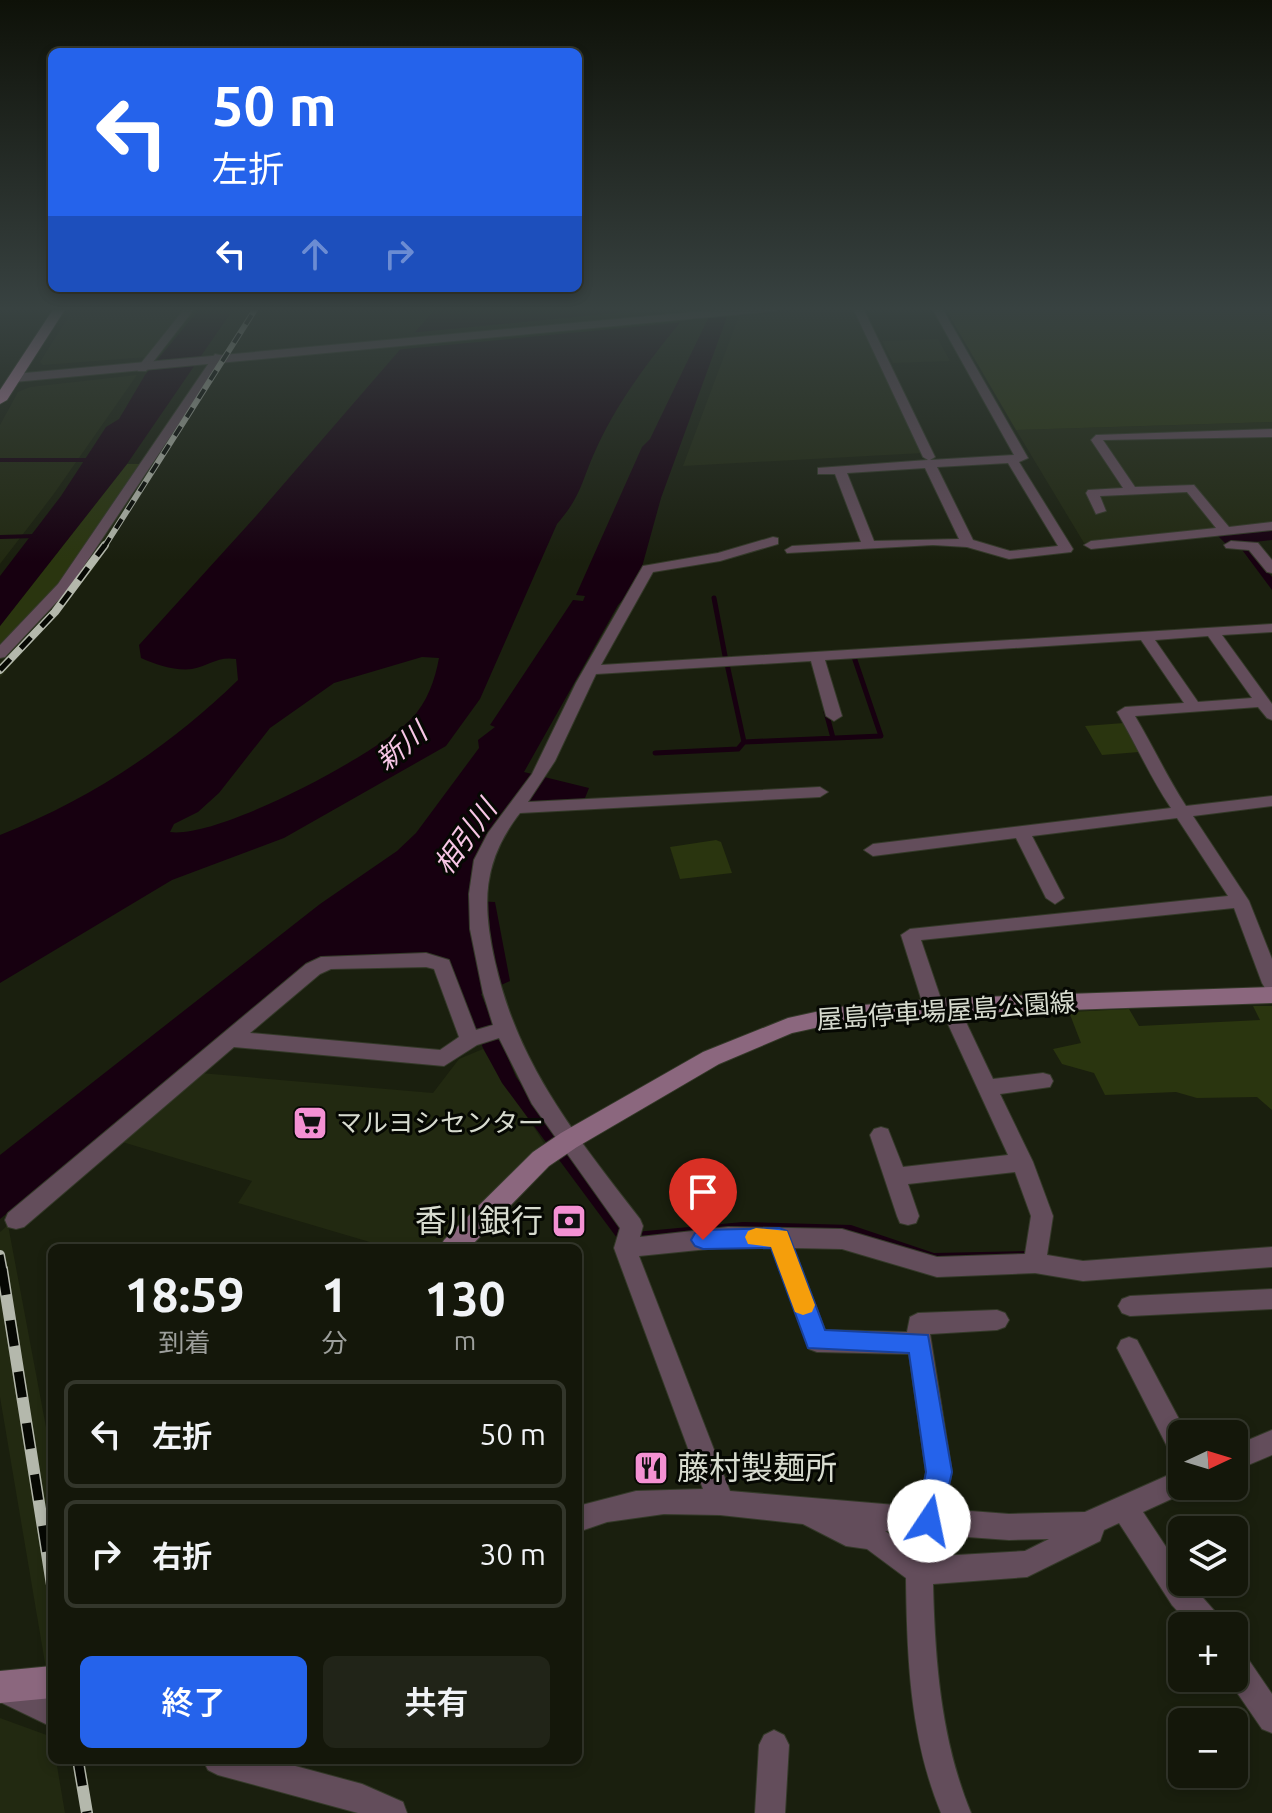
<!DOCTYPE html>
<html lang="ja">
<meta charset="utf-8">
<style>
:root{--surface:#14170a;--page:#212418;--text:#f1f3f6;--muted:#9d9f9c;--line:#33362b;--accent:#2563eb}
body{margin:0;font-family:Ubuntu,"Noto Sans JP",sans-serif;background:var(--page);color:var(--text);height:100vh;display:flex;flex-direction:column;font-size:30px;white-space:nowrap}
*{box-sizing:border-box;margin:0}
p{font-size:26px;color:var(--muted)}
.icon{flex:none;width:44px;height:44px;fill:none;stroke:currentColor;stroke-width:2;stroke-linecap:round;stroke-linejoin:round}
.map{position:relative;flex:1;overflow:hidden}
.side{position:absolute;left:48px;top:1244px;width:534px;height:520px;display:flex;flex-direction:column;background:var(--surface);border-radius:12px;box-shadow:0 4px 12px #0003,0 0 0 2px var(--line)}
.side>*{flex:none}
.top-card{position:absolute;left:48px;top:48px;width:534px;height:244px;border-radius:12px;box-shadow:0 4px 12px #0003,0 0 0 2px var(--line);background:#2563eb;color:#fff;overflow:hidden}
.needle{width:52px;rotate:86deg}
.controls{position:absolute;left:1168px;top:1420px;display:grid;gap:16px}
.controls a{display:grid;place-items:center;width:80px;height:80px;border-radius:12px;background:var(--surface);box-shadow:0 4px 12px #0003,0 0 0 2px var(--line);font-size:40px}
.pin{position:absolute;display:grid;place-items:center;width:68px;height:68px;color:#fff;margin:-82px -34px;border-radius:50% 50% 50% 0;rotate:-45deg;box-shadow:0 0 8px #0007}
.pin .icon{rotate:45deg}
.me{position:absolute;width:88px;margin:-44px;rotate:11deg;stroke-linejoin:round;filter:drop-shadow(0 0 6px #0008)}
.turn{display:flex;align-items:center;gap:28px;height:168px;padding:0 32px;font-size:36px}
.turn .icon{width:104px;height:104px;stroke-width:2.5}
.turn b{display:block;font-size:56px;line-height:68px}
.lanes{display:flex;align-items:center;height:76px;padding:0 32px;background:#0003;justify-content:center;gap:40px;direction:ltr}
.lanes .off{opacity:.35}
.eta{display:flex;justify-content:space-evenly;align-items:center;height:136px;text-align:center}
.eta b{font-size:48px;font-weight:600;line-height:56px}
.action{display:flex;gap:16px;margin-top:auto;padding:16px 32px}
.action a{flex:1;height:92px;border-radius:12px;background:var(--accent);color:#fff;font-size:32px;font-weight:600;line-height:92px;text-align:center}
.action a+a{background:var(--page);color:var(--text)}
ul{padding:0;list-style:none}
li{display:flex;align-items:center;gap:24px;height:108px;margin:0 16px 12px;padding:0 16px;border:4px solid var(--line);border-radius:12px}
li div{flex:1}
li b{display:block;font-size:30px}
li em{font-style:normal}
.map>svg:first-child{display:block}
.built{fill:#222911}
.green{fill:#2a350f}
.water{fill:#170010;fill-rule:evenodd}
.pier{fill:#1a1f0e}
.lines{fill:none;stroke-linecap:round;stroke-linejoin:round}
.stream-far1{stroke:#170010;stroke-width:4}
.stream{stroke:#170010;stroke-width:5}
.minor-casing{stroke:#343929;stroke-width:2}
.tertiary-casing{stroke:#343929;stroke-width:2}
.secondary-casing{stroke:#343929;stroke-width:2}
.trunk-casing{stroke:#343929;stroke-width:2}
.minor{fill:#634d5b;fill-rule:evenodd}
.tertiary{fill:#634d5b;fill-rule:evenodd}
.secondary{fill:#8b677e;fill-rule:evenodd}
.trunk{fill:#b884a6;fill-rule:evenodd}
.rail-far3-casing{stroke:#b4b8ac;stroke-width:6}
.rail-far2-casing{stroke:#b4b8ac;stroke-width:8}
.rail-far1-casing{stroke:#b4b8ac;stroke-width:10}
.rail-casing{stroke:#b4b8ac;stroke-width:12}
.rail-far3{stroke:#060803;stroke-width:4;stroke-dasharray:11;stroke-linecap:butt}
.rail-far2{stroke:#060803;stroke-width:5;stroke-dasharray:15;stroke-linecap:butt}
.rail-far1{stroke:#060803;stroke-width:7;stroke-dasharray:20;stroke-linecap:butt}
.rail{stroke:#060803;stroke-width:9;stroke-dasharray:26;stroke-linecap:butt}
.route{fill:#2563eb;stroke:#184099;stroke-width:2}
.slow{fill:#f59e0b}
.labels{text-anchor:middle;stroke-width:6;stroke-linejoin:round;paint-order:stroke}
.street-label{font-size:26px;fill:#d7dbcf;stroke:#060803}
.poi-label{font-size:26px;fill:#d7dbcf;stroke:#060803;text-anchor:start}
.water-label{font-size:28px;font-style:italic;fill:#f7c6e5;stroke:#060803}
.near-poi-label{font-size:32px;fill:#d7dbcf;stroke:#060803;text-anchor:end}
</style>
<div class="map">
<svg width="1272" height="1813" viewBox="0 0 1272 1813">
<rect width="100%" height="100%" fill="#1a1f0e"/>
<path class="built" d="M 74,308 L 187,308 L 148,357 L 43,365 L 40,362 Z
M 253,308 L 260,308 L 222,361 L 94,568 L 0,678 L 0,663 L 50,612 L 85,568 Z
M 836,308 L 854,308 L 923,453 L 683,466 L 739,316 Z
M 938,339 L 950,361 L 893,363 L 882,341 Z
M 137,375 L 53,495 L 0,564 L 0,425 L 18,392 L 30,387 Z
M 1272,422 L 1272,523 L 1084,543 L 1016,430 Z
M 483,1049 L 544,1143 L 439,1248 L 390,1248 L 238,1203 L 252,1181 L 119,1141 L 200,1073 L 433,1093 L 459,1059 Z
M 8,1225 L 52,1459 L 52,1730 L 45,1663 L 0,1397 L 0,1232 Z
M 0,1718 L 52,1737 L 52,1760 L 56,1760 L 65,1813 L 0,1813 Z"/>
<path class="green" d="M 945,308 L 1272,308 L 1272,422 L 1016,430 Z
M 127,464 L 142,464 L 57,588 L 0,648 L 0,626 Z
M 1124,723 L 1139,752 L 1102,755 L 1085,726 Z
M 716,840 L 721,842 L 732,873 L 680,879 L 670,847 Z
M 1253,1006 L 1272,1006 L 1272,1110 L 1257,1097 L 1197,1098 L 1176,1092 L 1105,1095 L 1094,1073 L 1062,1064 L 1053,1049 L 1081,1043 L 1069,1012 L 1129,1009 L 1139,1026 L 1260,1020 Z"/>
<path class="water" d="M 200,308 L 234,308 L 127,464 L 0,626 L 0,576 L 61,496 L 106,427 L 119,419 L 145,375 Z
M 436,308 L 692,308 C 657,350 620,397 597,447 C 581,481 583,494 557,524 L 480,699 L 446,746 L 284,838 L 172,880 L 0,983 L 0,835 C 90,799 168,748 238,680 L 236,659 C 217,656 209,666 192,669 C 176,671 156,665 141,658 L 139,645 L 256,516 ZM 422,657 L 439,658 C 435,680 427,703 411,719 C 377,754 219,839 170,832 L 174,824 L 198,812 L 219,793 L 270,728 L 334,683 Z
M 713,308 L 727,317 L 661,498 L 637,585 L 618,605 L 524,772 L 589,788 L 583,803 L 513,803 L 472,901 L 495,902 L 510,981 L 481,994 L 516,1077 L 625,1227 L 617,1238 L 502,1083 L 483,1048 L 449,962 L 305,970 L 0,1219 L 0,1155 L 320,904 L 397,851 L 416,833 L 479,748 L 478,740 L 495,727 L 490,725 L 573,600 L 583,601 L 585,596 L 576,595 L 642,447 L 650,439 Z
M 1272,530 L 1272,540 L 1245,543 L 1272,577 L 1272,590 L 1237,543 L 1226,544 L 1217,535 Z
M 743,1222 L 851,1225 L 934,1253 L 1027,1251 L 1030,1260 L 952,1263 L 842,1234 L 636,1242 L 635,1232 Z"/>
<path class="pier" d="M 667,308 L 696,308 L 686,322 L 394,350 L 409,333 Z"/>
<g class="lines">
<path class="stream-far1" d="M 0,460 L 92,460
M 0,537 L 36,536"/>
<path class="stream" d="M 714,598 L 726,661
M 826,712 L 833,738
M 744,742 L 881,736 L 854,657
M 655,753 L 738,749 L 744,742 L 727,664"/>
<g class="minor-casing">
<path id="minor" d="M 185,308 L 195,308 L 146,371 L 138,371 L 138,367 Z
M 853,308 L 863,308 L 935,457 L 930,460 L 1014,455 L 932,308 L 942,308 L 1028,458 L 1019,462 L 1073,549 L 1071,552 L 1009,559 L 967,547 L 933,545 L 787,553 L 785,550 L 792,546 L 861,542 L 835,474 L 818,474 L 818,468 L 928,460 L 923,457 ZM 1008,463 L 1058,546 L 1010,551 L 973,540 L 937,467 ZM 925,468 L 959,539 L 874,541 L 847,473 Z
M 215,354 L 224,356 L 68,590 L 5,657 L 0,658 L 0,645 L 58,584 Z
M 1272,429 L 1272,437 L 1103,440 L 1135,487 L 1194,485 L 1229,527 L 1272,522 L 1272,530 L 1091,549 L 1084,545 L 1091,541 L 1216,528 L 1187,492 L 1100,496 L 1106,511 L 1096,514 L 1086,493 L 1088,490 L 1123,488 L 1091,440 L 1096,435 Z
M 773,537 L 778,538 L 778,544 L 720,561 L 653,572 L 601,665 L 1272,624 L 1272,632 L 1222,635 L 1272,704 L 1272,720 L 1267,718 L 1258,707 L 1135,716 C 1153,746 1167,777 1186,806 L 1272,796 L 1272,806 L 1193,816 L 1249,901 L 1272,959 L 1272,990 L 1265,988 L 1262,983 L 1234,908 L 921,940 L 942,1002 L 949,999 L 956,1001 L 993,1079 L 1043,1073 L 1050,1075 L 1053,1081 L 1050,1087 L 1000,1094 L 1033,1162 L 1053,1216 L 1047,1255 L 1083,1261 L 1272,1247 L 1272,1267 L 1083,1281 L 1035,1273 L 937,1277 L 842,1249 L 794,1248 L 825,1330 L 907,1332 L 910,1317 L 918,1313 L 997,1310 L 1005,1313 L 1009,1320 L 1005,1327 L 997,1330 L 930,1334 L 952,1472 L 944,1509 L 1009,1514 L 1085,1512 L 1182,1469 L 1182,1486 L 1193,1486 L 1191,1490 L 1143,1512 L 1182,1571 L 1182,1582 L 1189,1582 L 1219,1616 L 1223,1626 L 1191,1626 L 1172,1605 L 1119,1523 L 1104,1530 L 1100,1541 L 1027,1577 L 933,1584 C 935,1662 941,1740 971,1813 L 941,1813 C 910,1738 907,1658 906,1578 L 867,1549 L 846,1546 L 803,1524 L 720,1515 L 664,1514 L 607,1522 L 578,1532 L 578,1506 L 636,1491 L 703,1489 L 614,1248 L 620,1228 L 532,1104 L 499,1038 L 477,1045 L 444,1066 L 234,1047 L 24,1227 L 16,1229 L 8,1227 L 5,1220 L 8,1213 L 306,964 L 321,957 L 426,953 L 449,960 L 476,1030 L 493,1025 L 483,993 L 470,929 L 469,894 L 474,860 L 488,833 L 532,774 L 576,683 L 643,566 L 718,553 ZM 1208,636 L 1252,698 L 1198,702 L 1155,640 ZM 1141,640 L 1184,703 L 1125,707 L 1117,712 C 1136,744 1150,777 1171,808 L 873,844 L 864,850 L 873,856 L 1016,838 L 1046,898 L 1055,904 L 1064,898 L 1032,836 L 1177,818 L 1228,896 L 910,929 L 901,935 L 924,1008 L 927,1013 L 934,1015 L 942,1011 L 1008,1155 L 903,1167 L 888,1129 L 881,1127 L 874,1129 L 870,1135 L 897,1216 L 900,1223 L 908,1225 L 916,1223 L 919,1216 L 908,1184 L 1015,1172 L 1031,1216 L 1025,1254 L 937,1257 L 842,1229 L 728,1227 L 640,1237 L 643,1226 L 640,1219 C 577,1137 518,1066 495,962 C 482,904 482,862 520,813 L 820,797 L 828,792 L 820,787 L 528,802 L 555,761 L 596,674 L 811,661 L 826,716 L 834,721 L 842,716 L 825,660 ZM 426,967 L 434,969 L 459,1037 L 440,1050 L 250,1033 L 320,974 L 331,969 ZM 728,1247 L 771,1247 L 809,1349 L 817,1352 L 909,1354 L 926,1472 L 919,1507 L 730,1491 L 639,1256 ZM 885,1531 L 1009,1540 L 1049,1539 L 1025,1551 L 923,1557 Z
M 1231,541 L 1258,543 L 1272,560 L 1272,573 L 1267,572 L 1249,550 L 1226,548 L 1224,545 Z
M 1272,1289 L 1272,1309 L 1130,1316 L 1122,1313 L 1118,1306 L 1122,1299 L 1130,1296 Z
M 1129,1337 L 1137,1340 L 1187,1434 L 1182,1434 L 1182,1461 L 1173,1458 L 1117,1348 L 1121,1340 Z
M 1272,1430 L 1272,1455 L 1234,1471 L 1234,1446 Z
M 1234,1649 L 1244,1653 L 1272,1694 L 1272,1733 L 1262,1729 L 1227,1678 L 1234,1678 Z
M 6,1676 L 52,1698 L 52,1727 L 0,1702 L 0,1678 Z
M 774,1730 L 784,1735 L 789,1745 L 785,1813 L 755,1813 L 759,1745 L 764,1735 Z
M 203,1760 L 273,1760 L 362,1784 L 403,1802 L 407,1813 L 358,1813 L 218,1775 L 208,1770 Z"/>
</g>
<g class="tertiary-casing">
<path id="tertiary" d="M 737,308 L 781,308 L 776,311 L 14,382 L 8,378 L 14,374 Z"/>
</g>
<g class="secondary-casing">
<path id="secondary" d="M 1272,987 L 1272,1003 L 949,1014 L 838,1023 L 792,1033 L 719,1064 L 577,1147 L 549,1166 L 469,1248 L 440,1248 L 444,1240 L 533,1152 L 561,1133 L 703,1052 L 788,1018 L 838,1007 L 949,998 Z
M 52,1666 L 52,1698 L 0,1703 L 0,1671 Z"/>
</g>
<g class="trunk-casing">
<path id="trunk" d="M 54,308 L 66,308 L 7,400 L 0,404 L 0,390 Z"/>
</g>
<use href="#minor" class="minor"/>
<use href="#tertiary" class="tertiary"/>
<use href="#secondary" class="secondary"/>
<use href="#trunk" class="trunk"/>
<g class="rail-far3-casing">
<path id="rail-far3" d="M 104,547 L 256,308"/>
</g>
<g class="rail-far2-casing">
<path id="rail-far2" d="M 0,670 L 55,612 L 105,545"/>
</g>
<g class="rail-far1-casing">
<path id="rail-far1" d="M 0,1255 L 3,1271"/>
</g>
<g class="rail-casing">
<path id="rail" d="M 2,1269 L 52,1585
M 78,1760 L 87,1813"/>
</g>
<use href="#rail-far3" class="rail-far3"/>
<use href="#rail-far2" class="rail-far2"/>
<use href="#rail-far1" class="rail-far1"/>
<use href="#rail" class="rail"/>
</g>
<linearGradient id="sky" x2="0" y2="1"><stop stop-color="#0e1108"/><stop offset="0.55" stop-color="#384241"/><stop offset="1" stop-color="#384241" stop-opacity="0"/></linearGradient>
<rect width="1272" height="562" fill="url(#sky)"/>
<path class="route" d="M 779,1228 L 787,1231 L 790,1238 L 825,1330 L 928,1335 L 952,1472 L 939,1530 L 929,1534 L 920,1530 L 916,1521 L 926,1472 L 909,1353 L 808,1348 L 771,1248 L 703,1249 L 695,1246 L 691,1240 L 695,1233 L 703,1230 Z"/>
<path class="slow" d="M 756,1228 L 787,1231 L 815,1305 L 812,1312 L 803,1315 L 795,1312 L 771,1247 L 748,1244 L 745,1237 L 748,1231 Z"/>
<defs>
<g id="supermarket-square" transform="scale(1.8)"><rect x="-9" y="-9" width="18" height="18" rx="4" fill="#f491d3" stroke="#060803"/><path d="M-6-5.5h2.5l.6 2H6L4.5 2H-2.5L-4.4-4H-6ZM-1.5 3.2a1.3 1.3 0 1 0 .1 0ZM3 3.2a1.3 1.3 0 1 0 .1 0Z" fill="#111"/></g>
<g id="bank-square" transform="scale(1.8)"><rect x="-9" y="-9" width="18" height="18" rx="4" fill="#f491d3" stroke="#060803"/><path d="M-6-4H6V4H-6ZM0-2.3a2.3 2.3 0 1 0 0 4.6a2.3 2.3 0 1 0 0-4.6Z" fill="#111"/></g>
<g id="restaurant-square" transform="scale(1.8)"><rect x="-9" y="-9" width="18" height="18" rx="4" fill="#f491d3" stroke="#060803"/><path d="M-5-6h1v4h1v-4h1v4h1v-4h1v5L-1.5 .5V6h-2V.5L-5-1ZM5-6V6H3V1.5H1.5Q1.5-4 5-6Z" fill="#111"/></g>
</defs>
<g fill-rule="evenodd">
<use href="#supermarket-square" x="310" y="1123"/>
<use href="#bank-square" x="569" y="1221"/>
<use href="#restaurant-square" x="651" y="1468"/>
</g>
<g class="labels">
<g class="street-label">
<text transform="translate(946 1011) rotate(-4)" y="9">屋島停車場屋島公園線</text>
</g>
<g class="poi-label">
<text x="336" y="1132">マルヨシセンター</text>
</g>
<g class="water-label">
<text transform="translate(401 746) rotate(-40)" y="10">新川</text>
<text transform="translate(465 837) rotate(-54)" y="10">相引川</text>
</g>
<g class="near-poi-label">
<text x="543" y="1232">香川銀行</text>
<text x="677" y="1479" text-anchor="start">藤村製麺所</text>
</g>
</g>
</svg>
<div class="controls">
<a><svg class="needle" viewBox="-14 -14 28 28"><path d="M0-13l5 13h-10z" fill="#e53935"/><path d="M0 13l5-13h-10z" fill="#9d9f9c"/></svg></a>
<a><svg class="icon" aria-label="layers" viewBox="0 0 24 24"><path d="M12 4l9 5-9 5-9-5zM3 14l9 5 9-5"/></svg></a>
<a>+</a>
<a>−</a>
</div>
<div class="pin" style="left:703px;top:1240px;background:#d93025"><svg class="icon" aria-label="arrive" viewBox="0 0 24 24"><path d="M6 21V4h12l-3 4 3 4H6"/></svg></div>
<svg class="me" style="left:929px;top:1521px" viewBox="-20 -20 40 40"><circle r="19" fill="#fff"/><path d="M0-13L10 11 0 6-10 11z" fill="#2563eb"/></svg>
<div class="top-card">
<div class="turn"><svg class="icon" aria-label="left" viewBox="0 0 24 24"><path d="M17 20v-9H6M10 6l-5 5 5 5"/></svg><div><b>50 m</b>左折</div></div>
<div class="lanes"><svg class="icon" aria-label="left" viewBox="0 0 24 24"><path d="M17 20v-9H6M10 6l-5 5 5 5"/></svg><svg class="icon off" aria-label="ahead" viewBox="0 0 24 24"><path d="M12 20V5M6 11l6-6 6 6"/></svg><svg class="icon off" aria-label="right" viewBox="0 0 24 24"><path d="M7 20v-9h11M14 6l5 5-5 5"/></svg></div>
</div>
<section class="side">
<div class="eta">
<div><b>18:59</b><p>到着</p></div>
<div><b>1</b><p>分</p></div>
<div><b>130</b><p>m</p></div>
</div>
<ul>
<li><svg class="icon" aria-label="left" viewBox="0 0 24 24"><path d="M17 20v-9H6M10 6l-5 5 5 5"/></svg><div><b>左折</b></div><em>50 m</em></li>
<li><svg class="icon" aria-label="right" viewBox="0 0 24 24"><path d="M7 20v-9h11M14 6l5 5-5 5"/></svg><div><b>右折</b></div><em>30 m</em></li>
</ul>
<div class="action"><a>終了</a><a>共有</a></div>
</section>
</div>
